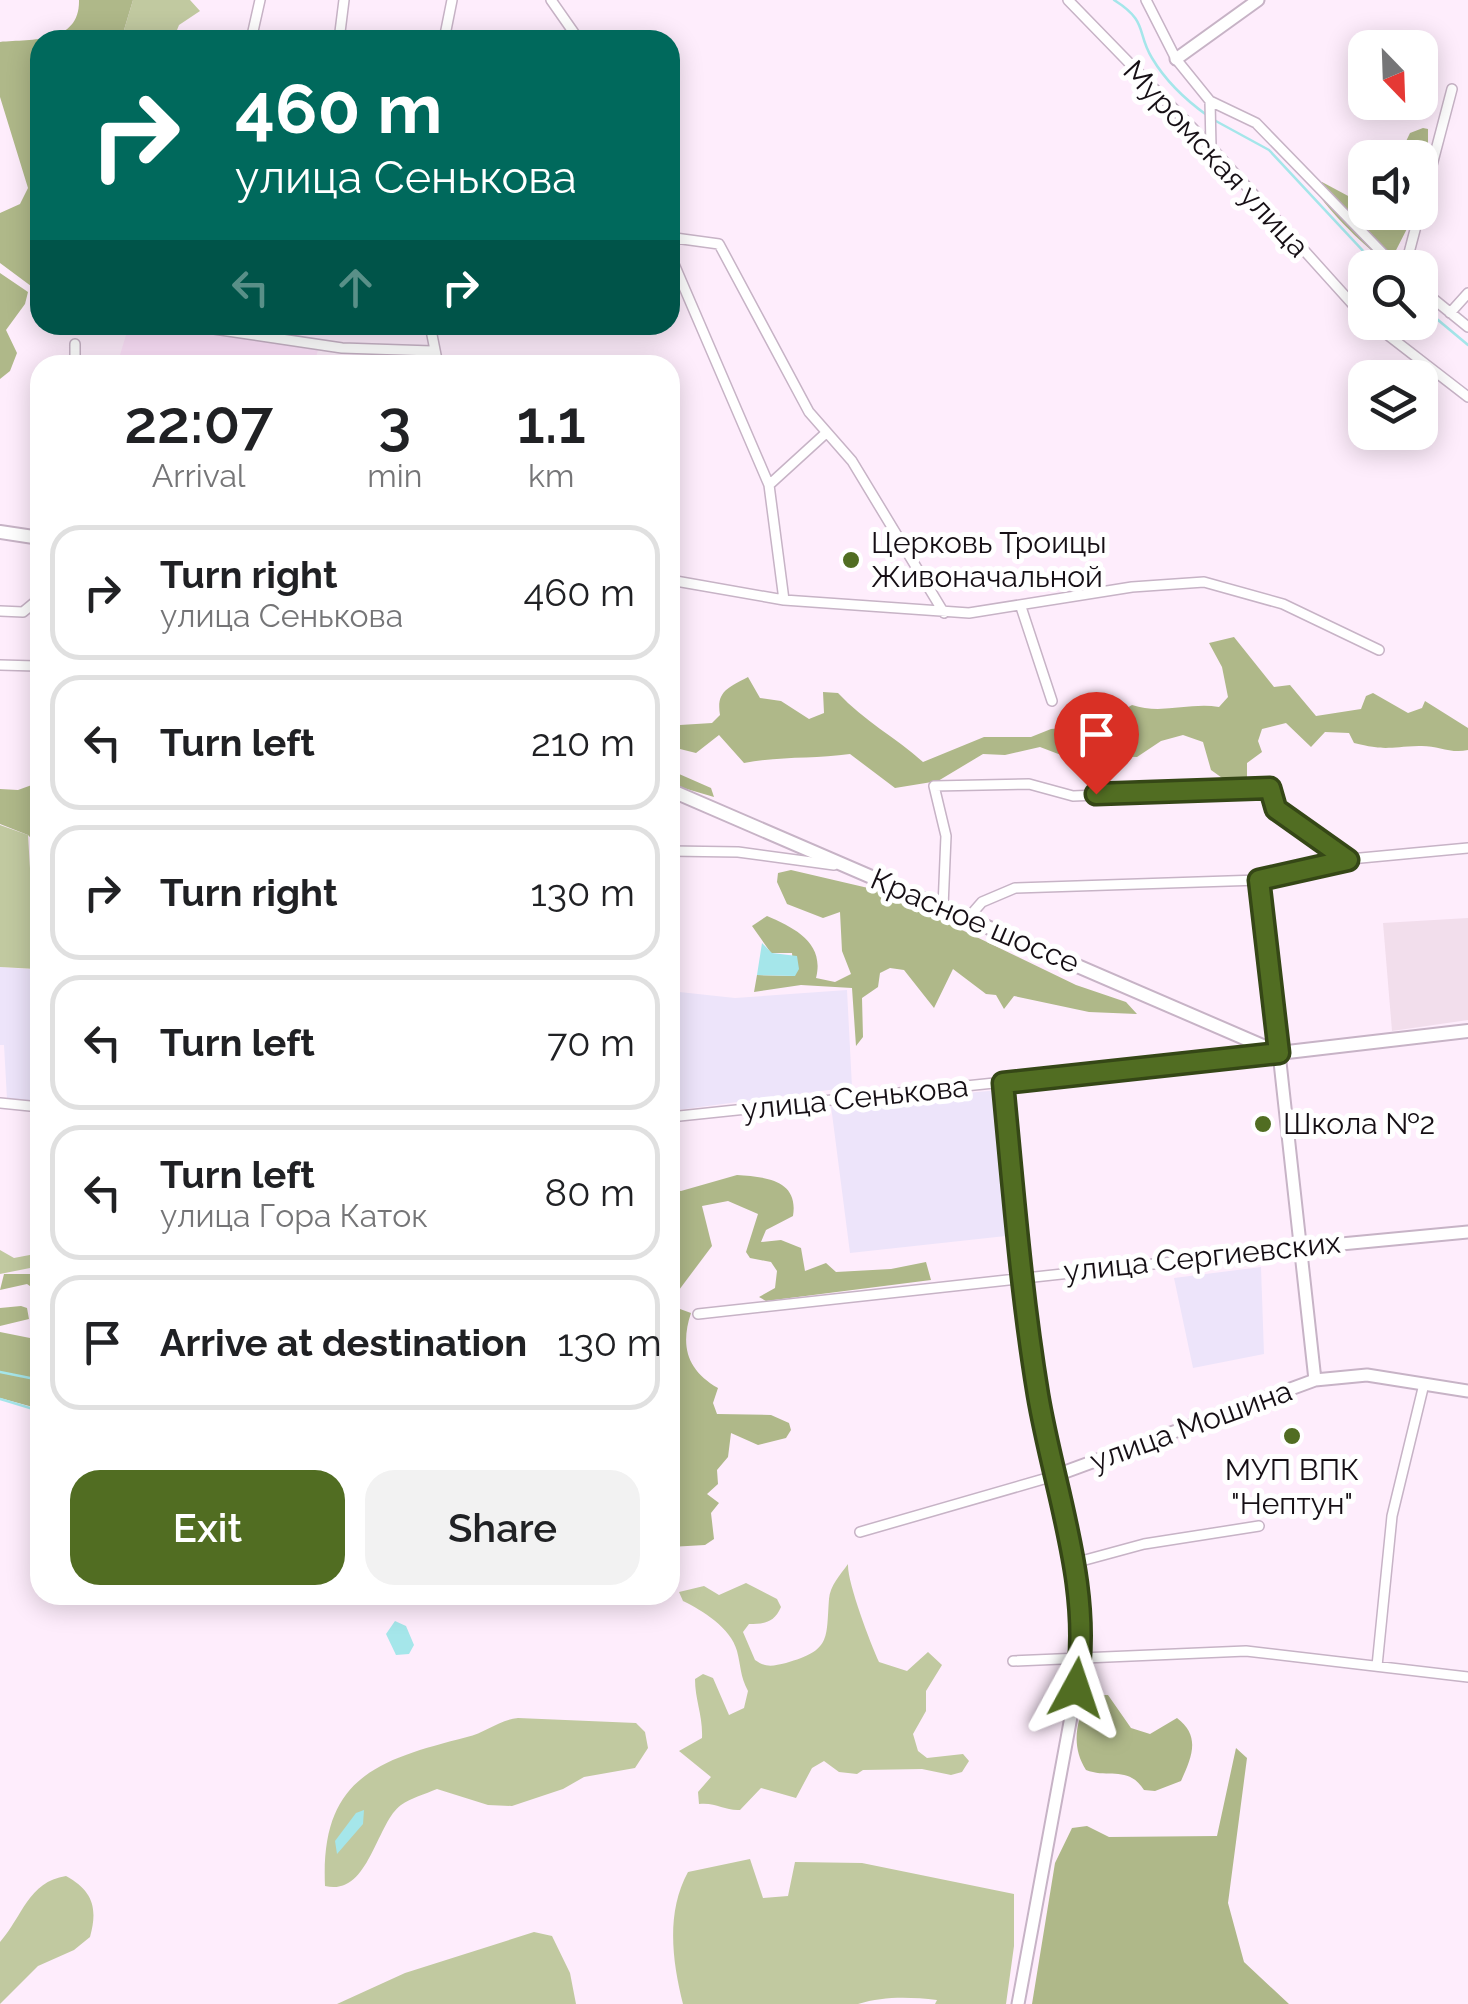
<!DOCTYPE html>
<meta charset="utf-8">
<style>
:root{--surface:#fff;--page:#f2f2f2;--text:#202124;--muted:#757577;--line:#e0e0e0;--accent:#516d22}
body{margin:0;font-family:Raleway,sans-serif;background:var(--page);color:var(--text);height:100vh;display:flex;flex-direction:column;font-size:38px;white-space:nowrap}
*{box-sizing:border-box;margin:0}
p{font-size:32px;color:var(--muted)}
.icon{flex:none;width:55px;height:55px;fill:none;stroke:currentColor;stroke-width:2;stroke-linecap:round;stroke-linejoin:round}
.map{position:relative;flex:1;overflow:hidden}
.sheet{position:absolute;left:30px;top:355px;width:650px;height:1250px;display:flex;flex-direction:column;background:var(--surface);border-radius:30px;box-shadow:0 5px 25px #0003}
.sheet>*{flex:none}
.hud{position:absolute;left:30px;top:30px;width:650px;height:305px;border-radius:30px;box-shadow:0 5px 25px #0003;background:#00695c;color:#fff;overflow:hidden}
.needle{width:65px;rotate:157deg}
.buttons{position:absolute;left:1348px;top:30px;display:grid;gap:20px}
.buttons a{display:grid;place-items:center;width:90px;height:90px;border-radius:20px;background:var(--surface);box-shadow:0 5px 25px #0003;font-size:50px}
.pin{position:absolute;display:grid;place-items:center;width:85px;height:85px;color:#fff;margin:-102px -42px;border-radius:50% 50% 50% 0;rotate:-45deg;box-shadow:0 0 10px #0007}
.pin .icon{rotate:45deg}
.me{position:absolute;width:110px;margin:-55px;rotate:5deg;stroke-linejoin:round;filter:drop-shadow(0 0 8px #0008)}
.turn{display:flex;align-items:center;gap:35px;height:210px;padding:0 40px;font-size:45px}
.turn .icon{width:130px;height:130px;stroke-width:2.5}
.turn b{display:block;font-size:70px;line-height:85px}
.lanes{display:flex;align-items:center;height:95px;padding:0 40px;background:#0003;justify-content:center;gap:50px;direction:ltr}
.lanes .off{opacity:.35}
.eta{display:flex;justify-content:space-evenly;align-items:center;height:170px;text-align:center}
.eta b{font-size:60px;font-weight:600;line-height:70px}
.button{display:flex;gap:20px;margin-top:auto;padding:20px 40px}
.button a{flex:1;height:115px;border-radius:30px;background:var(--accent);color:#fff;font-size:40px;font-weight:600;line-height:115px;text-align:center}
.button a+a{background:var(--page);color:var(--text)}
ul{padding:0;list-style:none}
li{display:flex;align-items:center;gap:30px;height:135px;margin:0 20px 15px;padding:0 20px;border:5px solid var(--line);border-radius:30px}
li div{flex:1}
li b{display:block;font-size:38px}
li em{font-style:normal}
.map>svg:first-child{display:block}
.commercial{fill:#f2deec}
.industrial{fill:#ede4fa}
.built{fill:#fde1fa}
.green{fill:#c1c9a0}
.forest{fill:#afb889}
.water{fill:#a5e6ea}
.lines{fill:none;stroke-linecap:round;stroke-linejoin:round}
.stream{stroke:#a5e6ea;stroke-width:2.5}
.minor-casing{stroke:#c7b3c6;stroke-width:12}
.tertiary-casing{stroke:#c7b3c6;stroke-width:15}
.secondary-casing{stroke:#c7b3c6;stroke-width:16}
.minor{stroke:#fff;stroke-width:9}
.tertiary{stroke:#fff;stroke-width:11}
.secondary{stroke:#fff;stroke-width:12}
.route-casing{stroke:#354716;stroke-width:25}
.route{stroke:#516d22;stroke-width:18}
.poi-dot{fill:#516d22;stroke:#fff;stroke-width:4}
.labels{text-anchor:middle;stroke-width:10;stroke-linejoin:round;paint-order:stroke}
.street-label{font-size:30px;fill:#160f15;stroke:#fff}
.poi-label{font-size:30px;fill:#160f15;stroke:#fff;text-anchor:start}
</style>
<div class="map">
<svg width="1468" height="2004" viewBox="0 0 1468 2004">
<rect width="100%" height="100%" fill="#feedfc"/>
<path class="commercial" d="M 1468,918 L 1468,1020 L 1392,1031 L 1383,923 Z"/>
<path class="industrial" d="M 0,967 L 40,970 L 40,1101 L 7,1099 L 4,1045 L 0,1045 Z
M 847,990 L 852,1087 L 670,1111 L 670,991 L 735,998 Z
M 999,1090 L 1015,1235 L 850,1253 L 831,1106 Z
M 1261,1267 L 1264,1354 L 1193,1368 L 1174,1278 Z"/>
<path class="built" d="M 129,325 L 301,325 L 299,340 L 320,342 L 314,365 L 117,365 Z"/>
<path class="green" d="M 133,0 L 190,0 L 200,11 L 179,25 L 173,40 L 121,40 Z
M 0,825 L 28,835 L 36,969 L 0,967 Z
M 0,1250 L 14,1258 L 40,1253 L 40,1266 L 0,1274 Z
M 848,1564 C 847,1582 870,1642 879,1662 L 907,1671 L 928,1652 L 942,1665 L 926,1691 L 926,1711 L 913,1734 L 918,1751 L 927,1758 L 963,1754 L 969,1761 L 962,1772 L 951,1775 L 922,1769 L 863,1770 L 857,1774 L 839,1772 L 824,1761 L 812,1768 L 796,1798 L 761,1788 L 740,1810 C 725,1811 716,1802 699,1804 L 698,1792 L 711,1777 L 679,1751 L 702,1738 C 703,1716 695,1700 695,1679 L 703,1674 L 713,1678 L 729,1715 L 744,1708 L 748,1691 C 740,1676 741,1666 737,1651 C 731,1628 702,1610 683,1601 L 679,1592 L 704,1586 L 719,1595 L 746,1583 L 777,1599 L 781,1607 C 774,1623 764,1624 749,1624 L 743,1632 L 755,1660 C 766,1668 773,1666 786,1663 C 831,1650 826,1640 829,1599 C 830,1586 840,1575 848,1564 Z
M 518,1718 L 636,1723 L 645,1732 L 648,1748 L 635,1768 L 584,1777 L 563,1789 L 512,1806 L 488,1805 L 437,1789 C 425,1794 411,1798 401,1805 C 376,1823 369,1897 325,1886 C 320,1777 378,1760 467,1737 C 485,1733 499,1720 518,1718 Z
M 750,1859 L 763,1898 L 788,1896 L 795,1862 L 862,1863 L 1014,1894 L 1014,1946 L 1006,2004 L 935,2004 L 937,2000 C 910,1997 884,1996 858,2004 L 683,2004 C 672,1961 666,1912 688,1872 Z
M 66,1876 C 93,1891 98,1908 90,1937 L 74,1950 L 38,1966 L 0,2004 L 0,1942 C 23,1916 28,1882 66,1876 Z
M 534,1932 L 552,1936 L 570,1973 L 576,2004 L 337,2004 L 405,1973 Z"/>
<path class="forest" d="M 79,0 L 133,0 L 121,40 L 40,40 L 40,307 L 35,289 L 0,263 L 0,213 L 20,204 L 28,188 L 0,97 L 0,42 C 33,39 80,44 79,0 Z
M 1423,128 L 1428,129 L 1428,173 L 1420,199 L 1420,158 L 1398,158 L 1410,133 Z
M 1322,182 L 1365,205 L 1365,212 L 1415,213 L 1390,262 C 1376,260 1315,198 1313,184 Z
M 0,273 L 28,292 L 25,304 L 6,330 L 17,353 L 10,371 L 0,379 Z
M 1234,637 L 1274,687 L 1290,685 L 1316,716 L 1361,709 L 1366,696 L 1373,693 L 1408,713 L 1422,708 L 1425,701 L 1468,728 L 1468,750 C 1450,754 1437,745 1419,746 C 1388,747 1386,751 1354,743 L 1349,733 L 1325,732 L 1311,747 L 1286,723 L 1262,729 L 1258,741 L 1262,752 L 1247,763 L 1247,779 L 1232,785 L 1211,770 L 1203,742 L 1183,735 L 1161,741 L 1137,757 L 1061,755 L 1040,747 L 1005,755 L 983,754 L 938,781 L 895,788 L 850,754 C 814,759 780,756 744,763 L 719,735 L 696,753 L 676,748 L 670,751 L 670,730 L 680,725 L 712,723 L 720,715 C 716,691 728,688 748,677 L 760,698 L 781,701 L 809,719 L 824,713 L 823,692 L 838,693 C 864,721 895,737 923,762 L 984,737 L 1031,737 L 1051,729 L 1097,725 L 1132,705 C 1161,715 1190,702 1219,707 L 1228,697 L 1222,667 L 1209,643 Z
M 670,770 L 711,788 L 714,797 L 670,784 Z
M 40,782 L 40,848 L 28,835 L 0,824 L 0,789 L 18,790 Z
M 791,870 L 881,891 L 1076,985 L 1126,1002 L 1137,1014 L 1089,1012 L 1014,996 L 1004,1009 L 996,995 L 986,994 L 953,969 L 934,1008 L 904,970 L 890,968 L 880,973 L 878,987 L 862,998 L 863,1037 L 856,1046 L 852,988 L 801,985 L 754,992 L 757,975 L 794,976 L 792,953 L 771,953 L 752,926 L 767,916 C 795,928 825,943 816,978 L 835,982 L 851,974 L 842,951 L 840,912 L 823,918 L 787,904 L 777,882 L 778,873 Z
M 737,1175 C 764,1177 799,1179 793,1216 L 766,1230 L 761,1242 L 781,1240 L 801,1248 L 805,1271 L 826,1263 L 836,1272 L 891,1269 L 926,1262 L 931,1280 L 766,1301 L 759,1297 L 775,1288 L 777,1271 L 771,1262 L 750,1258 L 746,1252 L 758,1214 L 728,1201 L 702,1206 L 712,1246 L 673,1298 L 680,1309 L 691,1313 C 680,1346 687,1370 718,1388 L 713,1403 L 717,1414 L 771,1415 L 789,1423 L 791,1430 L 786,1438 L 758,1445 L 731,1433 L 728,1457 L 717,1470 L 718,1484 L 707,1494 L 719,1503 L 711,1513 L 714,1539 L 705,1545 L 670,1547 L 670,1189 L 681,1191 Z
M 4,1274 L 40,1274 L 40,1293 L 27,1284 L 0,1290 Z
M 21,1306 L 27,1308 L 29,1319 L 0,1326 L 0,1308 Z
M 0,1332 L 40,1340 L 40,1409 L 0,1398 Z
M 1101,1695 L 1108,1695 L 1131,1728 L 1150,1734 L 1177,1718 C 1201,1736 1192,1757 1181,1781 L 1155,1791 L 1144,1790 C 1128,1765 1109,1779 1086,1770 C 1071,1746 1076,1723 1087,1699 Z
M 1236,1748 L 1247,1758 L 1228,1903 L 1244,1962 L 1289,2004 L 1032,2004 L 1055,1863 L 1072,1828 L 1087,1826 L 1109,1837 L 1217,1836 Z"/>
<path class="water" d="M 762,943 L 772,953 L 797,956 L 799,969 L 795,976 L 757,975 Z
M 395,1621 L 406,1626 L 414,1645 L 409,1654 L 396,1655 L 386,1634 Z
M 364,1810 L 363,1824 L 337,1854 L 335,1841 L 356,1813 Z"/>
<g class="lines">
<path class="stream" d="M 1114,0 C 1149,22 1136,32 1152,58 C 1165,80 1187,101 1208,116
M 1214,120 L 1269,150 L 1379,268
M 1420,305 L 1468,345
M 0,1372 L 40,1380
M 0,1399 L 40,1411"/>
<g class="minor-casing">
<path id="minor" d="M 551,0 L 579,40
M 1068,0 L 1211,147 L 1365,318
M 1146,0 L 1176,59 L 1210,101 L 1256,123 L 1397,268
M 251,40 L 260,0
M 339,40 L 344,0
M 444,40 L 452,0
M 1210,101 L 1211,147
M 670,227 L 675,238 L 671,257 L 769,485 L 784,600
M 675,238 L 719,244 L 809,412 L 852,461 L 944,613
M 1405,268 L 1452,89
M 1420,288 L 1468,327
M 1450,313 L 1468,293
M 1371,322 L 1468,397
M 430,325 L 438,365
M 214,329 L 342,348 L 432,351
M 75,365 L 75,344
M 769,485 L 826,433
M 670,580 L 784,600 L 969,613 L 1132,587 L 1204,582 L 1283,604 L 1379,650
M 1021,607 L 1052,701
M 0,611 L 23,612 L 40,598
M 0,665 L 36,666
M 670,851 L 738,852 L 834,865
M 943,907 L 946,836 L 934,786 L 1029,784 L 1073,796 L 1270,788 L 1276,809 L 1348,860
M 968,918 L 982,902 L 1015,888 L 1259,880 L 1350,859 L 1468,848
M 0,1103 L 40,1107
M 670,1117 L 1279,1053 L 1259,880
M 698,1314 L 1299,1248
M 860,1532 L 1054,1476 L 1021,1275 L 1003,1083
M 1074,1563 L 1144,1544 L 1259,1526
M 1013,1661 L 1246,1651 L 1468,1677
M 1377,1666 L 1392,1516 L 1424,1384"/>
</g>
<g class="tertiary-casing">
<path id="tertiary" d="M 1176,59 L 1258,0
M 1279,1053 L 1315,1380
M 1299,1248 L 1468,1232
M 1018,2004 L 1082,1657 L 1073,1546 L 1054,1476 L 1315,1380 L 1367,1375 L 1468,1391"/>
</g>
<g class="secondary-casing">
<path id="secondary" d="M 0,532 L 40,538
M 670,790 L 1279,1053 L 1468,1031"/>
</g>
<use href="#minor" class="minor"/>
<use href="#tertiary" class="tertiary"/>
<use href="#secondary" class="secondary"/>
</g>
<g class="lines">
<g class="route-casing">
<path id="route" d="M 1076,1688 C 1094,1590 1054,1491 1038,1395 C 1021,1292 1013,1187 1003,1083 L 1279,1053 L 1259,880 L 1348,860 L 1276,809 L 1270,788 L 1096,794"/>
</g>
<use href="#route" class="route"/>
</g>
<g class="poi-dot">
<circle cx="851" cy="560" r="10"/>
<circle cx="1263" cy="1124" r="10"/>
<circle cx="1292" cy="1436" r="10"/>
</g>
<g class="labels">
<g class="street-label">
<text transform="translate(1216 159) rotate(47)" y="10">Муромская улица</text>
<text transform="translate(975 921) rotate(23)" y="10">Красное шоссе</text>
<text transform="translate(855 1098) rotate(-6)" y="10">улица Сенькова</text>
<text transform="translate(1202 1257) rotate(-6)" y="10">улица Сергиевских</text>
<text transform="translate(1191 1426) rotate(-20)" y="10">улица Мошина</text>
</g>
<g class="poi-label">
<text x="871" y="553">Церковь Троицы<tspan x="871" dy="34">Живоначальной</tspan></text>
<text x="1283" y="1134">Школа №2</text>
<text x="1292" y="1480" text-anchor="middle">МУП ВПК<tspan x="1292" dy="34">"Нептун"</tspan></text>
</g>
</g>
</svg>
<div class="buttons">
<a><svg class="needle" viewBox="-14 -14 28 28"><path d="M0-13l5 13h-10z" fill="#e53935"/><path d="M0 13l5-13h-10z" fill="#757577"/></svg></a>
<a><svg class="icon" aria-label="sound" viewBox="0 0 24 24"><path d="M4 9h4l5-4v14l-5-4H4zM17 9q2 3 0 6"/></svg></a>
<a><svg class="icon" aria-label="search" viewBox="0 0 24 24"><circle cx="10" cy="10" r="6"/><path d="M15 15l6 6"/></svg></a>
<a><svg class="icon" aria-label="layers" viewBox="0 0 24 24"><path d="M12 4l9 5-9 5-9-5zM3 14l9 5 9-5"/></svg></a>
</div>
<div class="pin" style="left:1096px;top:794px;background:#d93025"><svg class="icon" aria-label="arrive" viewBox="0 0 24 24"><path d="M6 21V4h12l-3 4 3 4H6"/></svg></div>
<svg class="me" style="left:1076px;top:1688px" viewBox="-20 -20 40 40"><path d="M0-17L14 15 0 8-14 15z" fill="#516d22" stroke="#fff" stroke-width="4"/></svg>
<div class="hud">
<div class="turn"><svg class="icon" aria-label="right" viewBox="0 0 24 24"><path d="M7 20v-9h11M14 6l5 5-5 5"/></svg><div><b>460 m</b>улица Сенькова</div></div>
<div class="lanes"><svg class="icon off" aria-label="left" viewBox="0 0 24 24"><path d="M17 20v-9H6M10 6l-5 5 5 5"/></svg><svg class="icon off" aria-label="ahead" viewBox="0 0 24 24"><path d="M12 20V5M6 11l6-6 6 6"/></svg><svg class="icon" aria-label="right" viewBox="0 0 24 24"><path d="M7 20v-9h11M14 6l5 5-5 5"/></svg></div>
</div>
<section class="sheet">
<div class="eta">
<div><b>22:07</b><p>Arrival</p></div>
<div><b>3</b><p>min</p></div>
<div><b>1.1</b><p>km</p></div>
</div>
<ul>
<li><svg class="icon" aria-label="right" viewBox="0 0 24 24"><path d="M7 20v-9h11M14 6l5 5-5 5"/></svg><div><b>Turn right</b><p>улица Сенькова</p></div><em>460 m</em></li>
<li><svg class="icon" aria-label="left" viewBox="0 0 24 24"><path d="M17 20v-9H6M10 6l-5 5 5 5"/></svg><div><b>Turn left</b></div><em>210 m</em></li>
<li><svg class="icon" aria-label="right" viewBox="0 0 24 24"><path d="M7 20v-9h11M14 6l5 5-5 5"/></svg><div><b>Turn right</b></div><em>130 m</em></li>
<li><svg class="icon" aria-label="left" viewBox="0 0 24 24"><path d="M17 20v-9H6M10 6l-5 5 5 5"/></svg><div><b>Turn left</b></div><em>70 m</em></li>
<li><svg class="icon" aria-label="left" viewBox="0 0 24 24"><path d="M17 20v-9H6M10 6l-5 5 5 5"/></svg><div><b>Turn left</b><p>улица Гора Каток</p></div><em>80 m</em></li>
<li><svg class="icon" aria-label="arrive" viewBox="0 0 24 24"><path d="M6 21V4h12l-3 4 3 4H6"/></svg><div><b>Arrive at destination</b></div><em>130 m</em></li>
</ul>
<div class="button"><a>Exit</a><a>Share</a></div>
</section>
</div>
